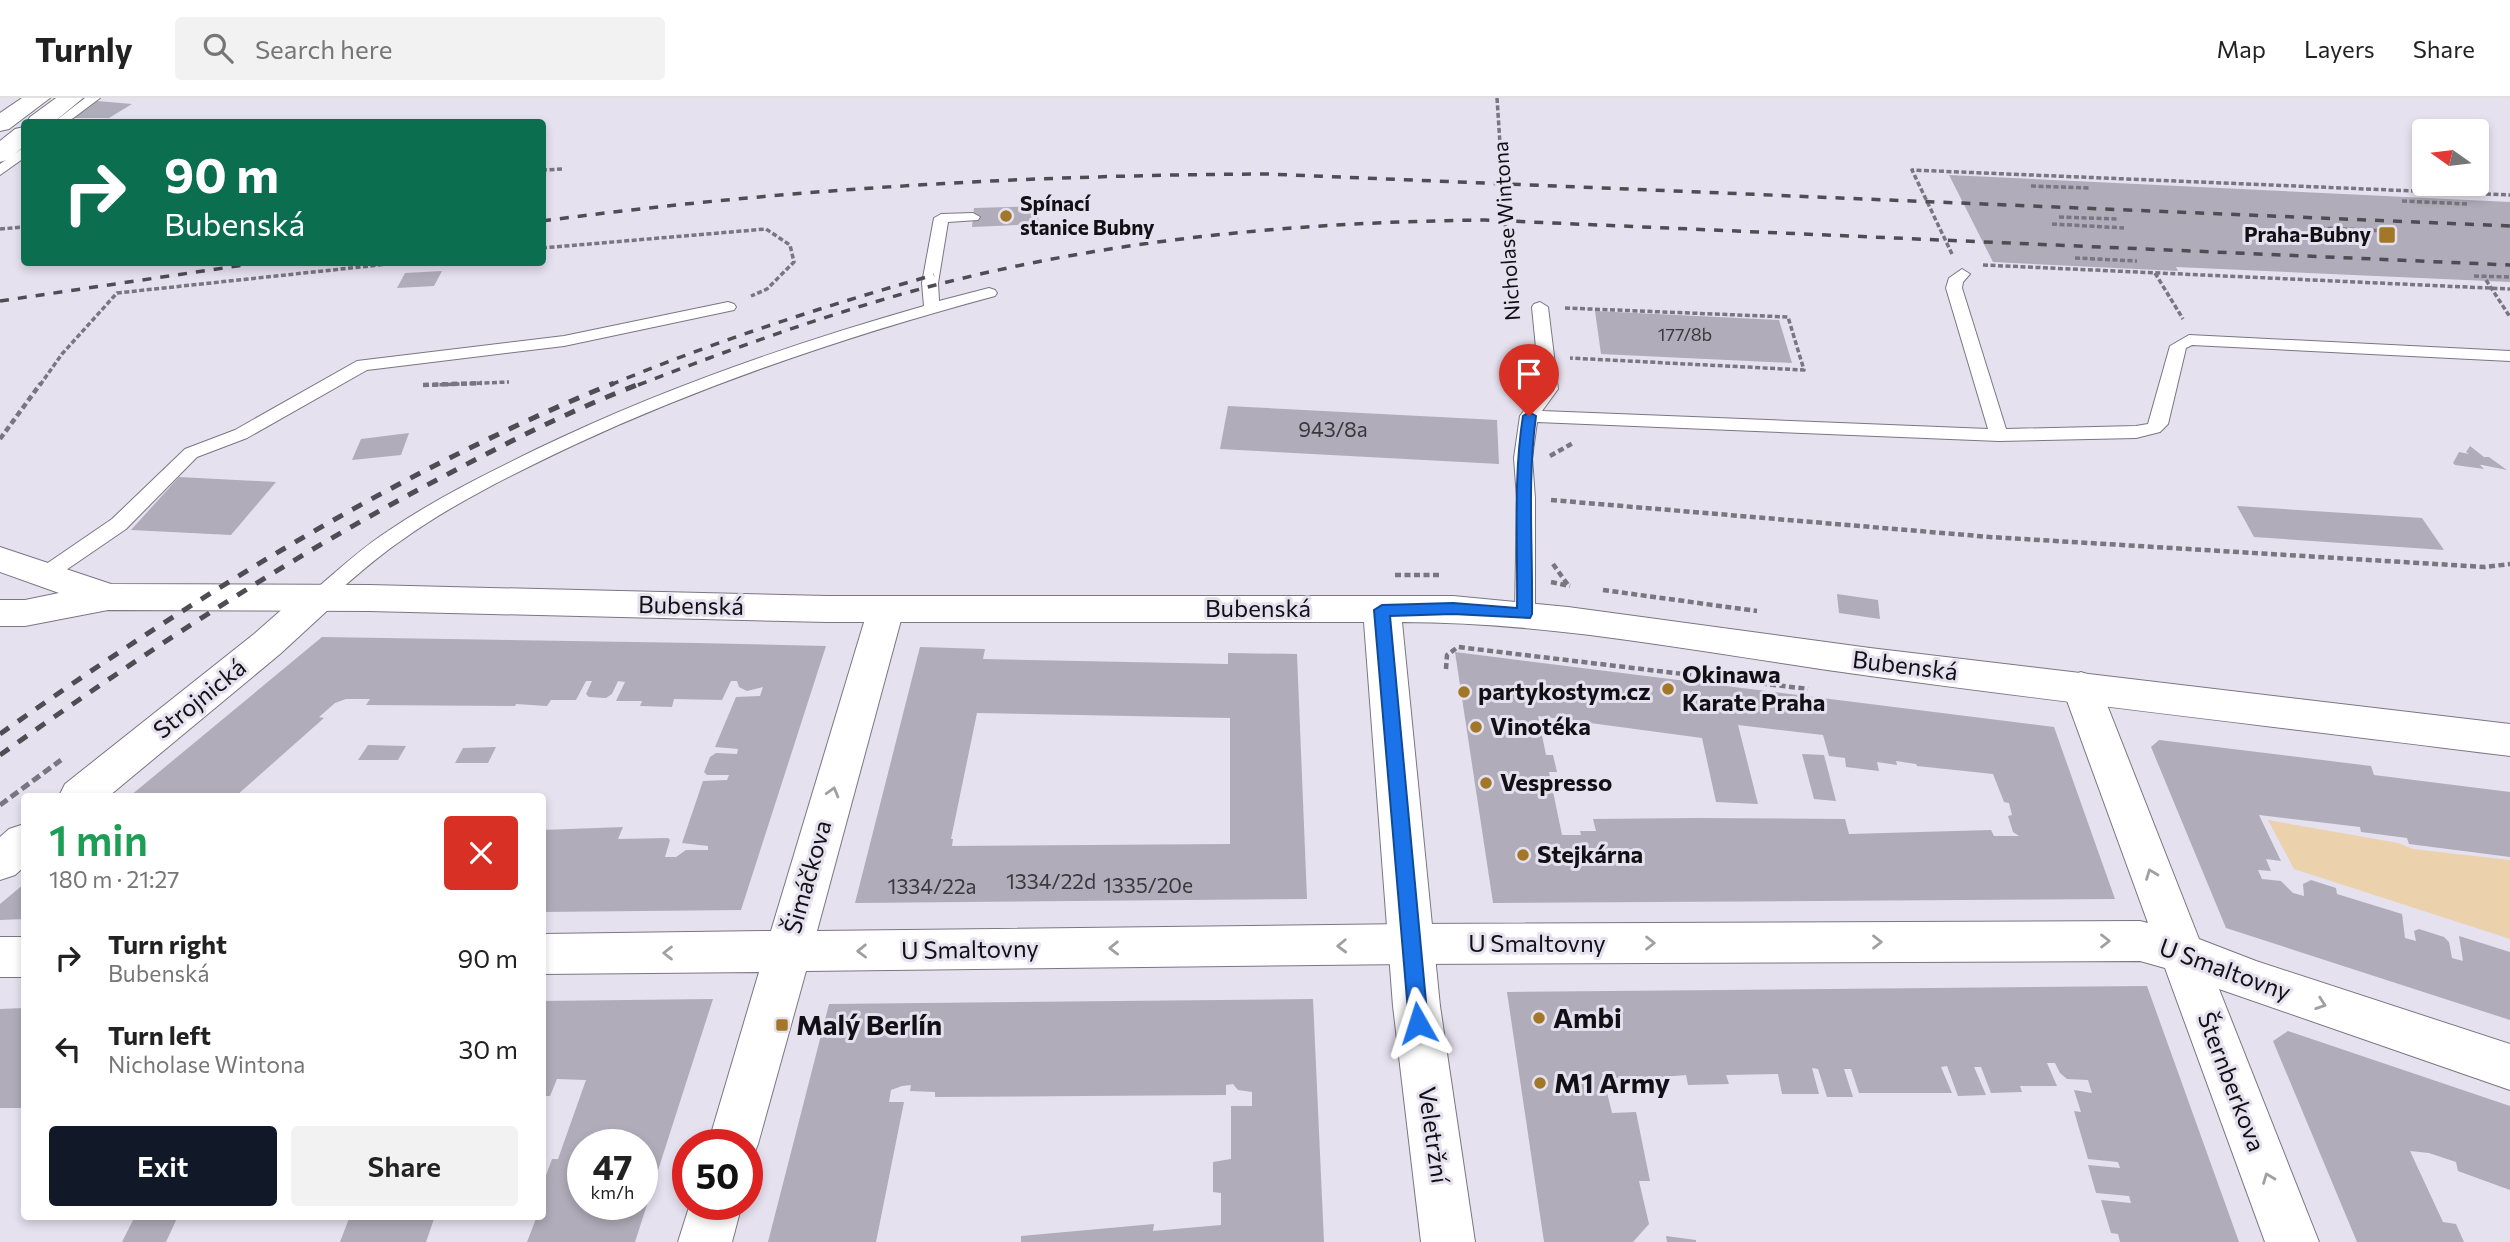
<!DOCTYPE html>
<meta charset="utf-8">
<style>
:root{--surface:#fff;--page:#f2f2f2;--text:#222;--muted:#767676;--line:#e0e0e0;--accent:#111827}
body{margin:0;font-family:Commissioner,sans-serif;background:var(--page);color:var(--text);height:100vh;display:flex;flex-direction:column;font-size:26px;white-space:nowrap}
*{box-sizing:border-box;margin:0}
p{font-size:23px;color:var(--muted)}
.icon{flex:none;width:38px;height:38px;fill:none;stroke:currentColor;stroke-width:2;stroke-linecap:round;stroke-linejoin:round}
.map{position:relative;flex:1;overflow:hidden}
.sheet{position:absolute;left:21px;top:695px;width:525px;height:427px;display:flex;flex-direction:column;background:var(--surface);border-radius:7px;box-shadow:0 4px 10px #0003}
.sheet>*{flex:none}
.banner{position:absolute;left:21px;top:21px;width:525px;height:147px;border-radius:7px;box-shadow:0 4px 10px #0003;background:#0b6e4f;color:#fff;overflow:hidden}
.needle{width:46px;rotate:284deg}
.fabs{position:absolute;left:2412px;top:21px;display:grid;gap:14px}
.fabs a{display:grid;place-items:center;width:77px;height:77px;border-radius:7px;background:var(--surface);box-shadow:0 4px 10px #0003;font-size:35px}
.speed{position:absolute;left:567px;top:1031px;display:flex;gap:14px;font-size:35px;font-weight:700;text-align:center}
.speed>*{display:grid;place-content:center;width:91px;height:91px;border-radius:50%;background:var(--surface);box-shadow:0 4px 10px #0003;line-height:1}
.speed small{font-size:18px;font-weight:400}
.speed .limit{border:10px solid #d22;background:#fff;color:#111}
.pin{position:absolute;display:grid;place-items:center;width:60px;height:60px;color:#fff;margin:-72px -30px;border-radius:50% 50% 50% 0;rotate:-45deg;box-shadow:0 0 7px #0007}
.pin .icon{rotate:45deg}
.me{position:absolute;width:77px;margin:-38px;rotate:354deg;stroke-linejoin:round;filter:drop-shadow(0 0 5px #0008)}
.turn{display:flex;align-items:center;gap:24px;height:147px;padding:0 28px;font-size:32px}
.turn .icon{width:91px;height:91px;stroke-width:2.5}
.turn b{display:block;font-size:49px;line-height:60px}
.round{display:grid;place-items:center;flex:none;width:74px;height:74px;border-radius:7px;background:var(--page)}
.head{display:flex;align-items:center;justify-content:space-between;height:119px;padding:0 28px}
h1{font-size:42px;font-weight:600;line-height:52px;color:#1e9e55}
.action{display:flex;gap:14px;margin-top:auto;padding:14px 28px}
.action a{flex:1;height:80px;border-radius:7px;background:var(--accent);color:#fff;font-size:28px;font-weight:600;line-height:80px;text-align:center}
.action a+a{background:var(--page);color:var(--text)}
ul{padding:0;list-style:none}
li{display:flex;align-items:center;gap:21px;height:91px;padding:0 28px}
li div{flex:1}
li b{display:block;font-size:26px}
li em{font-style:normal}
header{display:flex;align-items:center;gap:42px;box-sizing:border-box;height:98px;padding:0 35px;background:var(--surface);border-bottom:2px solid var(--line)}
header strong{font-size:33px}
nav{display:flex;gap:38px;margin-inline-start:auto;font-size:24px}
.search{width:490px;height:63px;background:var(--page);display:flex;align-items:center;gap:18px;box-sizing:border-box;padding:0 24px;border-radius:7px;color:var(--muted);font-size:26px}
.map>svg:first-child{display:block}
.green{fill:#ebd2ac}
.building{fill:#b0acb9;fill-rule:evenodd}
.lines{fill:none;stroke-linecap:round;stroke-linejoin:round}
.lane-casing{stroke:#7a7682;stroke-width:2}
.street-casing{stroke:#7a7682;stroke-width:2}
.secondary-casing{stroke:#7a7682;stroke-width:2}
.path-far2{stroke:#79767f;stroke-width:3.5;stroke-dasharray:5 2.5;stroke-linecap:butt}
.path-far1{stroke:#79767f;stroke-width:4.5;stroke-dasharray:6 3.5;stroke-linecap:butt}
.path{stroke:#79767f;stroke-width:5;stroke-dasharray:9 4.5;stroke-linecap:butt}
.lane{fill:#fff;fill-rule:evenodd}
.street{fill:#fff;fill-rule:evenodd}
.secondary{fill:#fff;fill-rule:evenodd}
.rail-far1{stroke:#4f4c54;stroke-width:3.5;stroke-dasharray:9 9;stroke-linecap:butt}
.rail{stroke:#4f4c54;stroke-width:5;stroke-dasharray:11 11;stroke-linecap:butt}
.oneway{stroke:#a09fa1}
.route{fill:#1a73e8;stroke:#114b97;stroke-width:2}
.poi-dot{fill:#a27728;stroke:#e6e1ef;stroke-width:2.5}
.labels{text-anchor:middle;stroke-width:6;stroke-linejoin:round;paint-order:stroke}
.far-number-label{font-size:18px;fill:#3a373e}
.far-poi-label{font-size:21px;font-weight:bold;fill:#121015;stroke:#e6e1ef;text-anchor:start}
.far-street-label{font-size:21px;fill:#121015;stroke:#e6e1ef}
.number-label{font-size:21px;fill:#3a373e}
.street-label{font-size:24px;fill:#121015;stroke:#e6e1ef}
.poi-label{font-size:24px;font-weight:bold;fill:#121015;stroke:#e6e1ef;text-anchor:start}
.near-poi-label{font-size:28px;font-weight:bold;fill:#121015;stroke:#e6e1ef;text-anchor:start}
</style>
<header>
<strong>Turnly</strong>
<div class="search"><svg class="icon" aria-label="search" viewBox="0 0 24 24"><circle cx="10" cy="10" r="6"/><path d="M15 15l6 6"/></svg>Search here</div>
<nav><a>Map</a><a>Layers</a><a>Share</a></nav>
</header>
<div class="map">
<svg width="2510" height="1144" viewBox="0 0 2510 1144">
<rect width="100%" height="100%" fill="#e6e1ef"/>
<path class="green" d="M 2268,722 L 2398,745 L 2413,751 L 2510,762 L 2510,841 L 2294,771 Z"/>
<path class="building" d="M 97,3 L 132,6 L 109,20 L 70,20 Z
M 1949,77 L 2510,104 L 2510,184 L 2176,169 L 2178,173 L 1993,164 Z
M 1039,108 L 1038,126 L 972,129 L 974,110 Z
M 442,173 L 434,188 L 397,190 L 405,175 Z
M 1595,213 L 1779,222 L 1792,265 L 1601,256 Z
M 1228,308 L 1497,322 L 1499,366 L 1220,351 Z
M 409,335 L 401,357 L 352,362 L 361,341 Z
M 2470,348 L 2484,359 L 2489,359 L 2507,372 L 2482,367 L 2480,367 L 2484,371 L 2455,367 L 2453,365 L 2459,354 L 2469,356 L 2466,354 Z
M 179,379 L 276,384 L 231,437 L 131,432 Z
M 2237,408 L 2422,420 L 2444,452 L 2254,439 Z
M 1837,496 L 1878,502 L 1880,521 L 1839,515 Z
M 322,539 L 696,545 L 826,548 L 741,812 L 542,814 L 542,732 L 623,729 L 618,741 L 668,740 L 670,742 L 665,759 L 676,759 L 686,752 L 708,752 L 708,748 L 682,745 L 703,683 L 727,682 L 729,677 L 707,677 L 704,674 L 710,659 L 716,655 L 737,656 L 738,651 L 715,649 L 736,599 L 760,598 L 763,589 L 747,593 L 739,589 L 737,583 L 731,583 L 722,602 L 674,601 L 672,609 L 640,608 L 642,603 L 616,603 L 625,584 L 618,583 L 612,596 L 606,600 L 589,599 L 586,596 L 592,583 L 586,583 L 576,602 L 551,602 L 547,608 L 516,606 L 515,608 L 366,607 L 370,601 L 346,601 L 335,605 L 319,619 L 324,620 L 236,698 L 130,698 Z
M 920,549 L 985,551 L 983,561 L 1228,566 L 1228,555 L 1297,556 L 1307,801 L 855,805 ZM 977,615 L 1230,620 L 1230,746 L 952,748 L 953,741 L 951,741 Z
M 1455,554 L 2054,629 L 2115,801 L 1493,805 ZM 1538,618 L 1702,640 L 1716,704 L 1758,706 L 1738,627 L 1823,637 L 1829,658 L 1845,660 L 1846,669 L 1879,673 L 1877,664 L 1897,667 L 1896,663 L 1916,666 L 1917,668 L 1993,676 L 2004,704 L 2009,705 L 2012,717 L 2008,718 L 2013,734 L 2019,738 L 1994,738 L 1991,732 L 1849,736 L 1845,721 L 1697,720 L 1593,721 L 1596,733 L 1580,733 L 1581,737 L 1562,737 L 1549,674 L 1557,674 L 1553,657 L 1546,657 Z
M 2159,642 L 2371,668 L 2374,677 L 2510,694 L 2510,759 L 2409,746 L 2407,740 L 2361,734 L 2360,729 L 2259,717 L 2281,763 L 2266,761 L 2271,773 L 2258,772 L 2262,781 L 2281,783 L 2293,795 L 2304,798 L 2303,786 L 2311,782 L 2336,790 L 2337,796 L 2402,816 L 2405,840 L 2416,843 L 2414,833 L 2419,831 L 2444,839 L 2449,844 L 2452,860 L 2463,863 L 2459,838 L 2510,854 L 2510,922 L 2226,830 L 2151,649 Z
M 368,647 L 406,648 L 398,662 L 358,662 Z
M 496,649 L 488,665 L 455,665 L 463,650 Z
M 1802,656 L 1824,657 L 1836,703 L 1814,701 Z
M 24,786 L 24,821 L 0,822 L 0,806 Z
M 2147,888 L 2239,1144 L 2120,1144 L 2118,1136 L 2111,1135 L 2101,1102 L 2131,1105 L 2129,1098 L 2096,1095 L 2088,1067 L 2120,1070 L 2118,1064 L 2088,1061 L 2074,1013 L 2081,1014 L 2074,992 L 2092,995 L 2088,982 L 2067,981 L 2060,975 L 2055,965 L 2047,965 L 2057,988 L 2020,988 L 2022,994 L 1991,995 L 1981,969 L 1974,969 L 1986,997 L 1958,998 L 1947,968 L 1941,969 L 1952,995 L 1859,995 L 1851,971 L 1844,971 L 1853,999 L 1827,999 L 1818,971 L 1812,970 L 1819,996 L 1782,996 L 1778,976 L 1726,977 L 1729,986 L 1688,987 L 1686,977 L 1662,979 L 1663,987 L 1623,987 L 1620,980 L 1614,980 L 1613,974 L 1602,974 L 1612,1015 L 1636,1014 L 1650,1083 L 1639,1083 L 1649,1126 L 1633,1144 L 1544,1144 L 1507,894 Z
M 713,901 L 635,1144 L 527,1144 L 537,1118 L 542,1118 L 542,1088 L 552,1061 L 558,1061 L 586,982 L 557,981 L 550,998 L 542,998 L 542,903 ZM 583,1046 L 642,1046 L 642,1106 L 583,1106 Z
M 1313,901 L 1324,1144 L 1021,1144 L 1021,1138 L 1154,1126 L 1153,1133 L 1221,1127 L 1221,1095 L 1213,1094 L 1213,1064 L 1231,1061 L 1231,1008 L 1252,1008 L 1252,994 L 1238,992 L 1233,986 L 1226,987 L 1226,997 L 935,999 L 935,994 L 910,993 L 911,987 L 902,988 L 891,992 L 889,1004 L 904,1004 L 876,1144 L 768,1144 L 829,906 Z
M 24,910 L 24,1010 L 0,1010 L 0,911 Z
M 2288,933 L 2510,1008 L 2510,1092 L 2458,1073 L 2456,1064 L 2429,1055 L 2410,1053 L 2443,1124 L 2456,1126 L 2464,1144 L 2357,1144 L 2273,943 Z
M 135,1118 L 178,1118 L 166,1144 L 122,1144 Z
M 350,1118 L 435,1118 L 426,1144 L 340,1144 Z
M 1666,1138 L 1696,1142 L 1696,1144 L 1667,1144 Z"/>
<g class="lines">
<g class="lane-casing">
<path id="lane" d="M 85,0 L 100,0 L 68,24 L 54,24 Z
M 24,49 L 24,60 L 0,77 L 0,66 Z
M 973,115 L 980,119 L 978,122 L 948,124 L 938,185 L 939,203 L 989,190 L 995,192 L 997,195 L 995,198 C 850,237 710,284 574,347 C 515,375 455,404 402,442 C 374,461 349,484 324,506 L 310,506 L 307,501 L 310,496 C 336,474 360,451 388,433 C 435,401 486,376 537,351 C 661,291 791,246 924,208 L 922,185 L 934,120 L 941,116 Z
M 1962,171 L 1970,176 L 1963,184 L 1962,190 L 2006,331 L 2136,328 L 2148,326 L 2170,248 L 2189,237 L 2510,253 L 2510,263 L 2192,247 L 2186,250 L 2168,326 L 2160,334 L 2136,340 L 1999,343 L 1537,324 L 1532,360 L 1535,400 L 1535,516 L 1532,521 L 1525,523 L 1518,521 L 1515,516 L 1517,400 L 1514,360 L 1520,318 L 1540,291 L 1532,209 L 1534,206 L 1540,204 L 1548,209 L 1558,291 L 1542,313 L 1988,331 L 1946,190 L 1949,180 Z
M 728,204 L 734,206 L 736,209 L 734,212 L 564,248 L 367,272 L 247,340 L 197,359 L 126,431 L 50,483 L 36,483 L 33,478 L 36,473 L 112,421 L 185,351 L 235,332 L 357,263 L 564,238 Z"/>
</g>
<g class="street-casing">
<path id="street" d="M 22,0 L 50,0 L 9,31 L 0,33 L 0,15 Z
M 317,488 L 330,492 L 335,501 L 330,510 L 280,556 L 109,698 L 59,698 L 65,686 L 254,536 L 304,492 Z
M 886,498 L 899,502 L 904,511 L 817,833 L 1410,826 L 2140,823 L 2148,825 L 2062,589 L 2067,579 L 2081,574 L 2095,579 L 2100,589 L 2199,841 L 2256,863 L 2510,946 L 2510,992 L 2219,891 L 2319,1144 L 2265,1144 L 2165,870 L 2140,863 L 1410,866 L 806,873 L 758,1046 L 751,1063 L 747,1065 L 747,1046 L 708,1046 L 759,874 L 542,876 L 542,836 L 771,833 L 868,511 L 873,502 Z
M 24,726 L 24,769 L 15,777 L 0,782 L 0,739 L 9,731 Z
M 0,839 L 24,839 L 24,879 L 0,879 Z
M 690,1106 L 742,1106 L 732,1144 L 678,1144 Z"/>
</g>
<g class="secondary-casing">
<path id="secondary" d="M 56,0 L 83,0 L 54,24 L 27,24 L 30,19 Z
M 24,29 L 24,48 L 9,61 L 0,64 L 0,43 L 15,31 Z
M 0,449 L 111,486 L 369,487 L 827,498 L 1453,498 L 1568,509 L 1870,550 L 2510,626 L 2510,658 C 2297,631 2083,607 1870,578 C 1715,557 1558,524 1402,524 L 1440,908 L 1475,1144 L 1421,1144 L 1393,908 L 1364,524 L 827,524 L 369,513 L 108,512 L 25,528 L 0,528 L 0,502 L 25,502 L 59,495 L 0,474 Z"/>
</g>
<path class="path-far2" d="M 1497,0 L 1511,214
M 542,72 L 564,71
M 2031,88 L 2090,90
M 2402,103 L 2467,106
M 2059,119 L 2118,121
M 2052,126 L 2124,130
M 2320,130 L 2386,133
M 0,131 L 24,129
M 542,150 L 766,131 L 790,147 L 794,164 L 767,191 L 751,198
M 1952,156 L 1912,72 L 2510,97
M 2075,160 L 2137,163
M 1983,167 L 2510,191
M 2155,175 L 2183,221
M 2474,178 L 2510,179
M 2486,182 L 2510,219
M 1565,210 L 1788,219 L 1804,272 L 1570,260
M 40,287 L 62,256 L 117,195 L 407,164
M 432,287 L 509,284"/>
<path class="path-far1" d="M 423,287 L 482,285
M 0,341 L 41,285
M 1550,358 L 1573,345
M 1551,402 L 1990,439 L 2485,469 L 2510,466
M 1553,466 L 1568,487
M 1395,477 L 1442,477
M 1551,484 L 1570,488
M 1603,492 L 1757,513
M 1446,571 L 1447,557 L 1458,549 L 1808,591"/>
<path class="path" d="M 0,707 L 61,662"/>
<use href="#lane" class="lane"/>
<use href="#street" class="street"/>
<use href="#secondary" class="secondary"/>
<path class="rail-far1" d="M 542,123 C 783,91 1025,77 1268,76 L 2510,128
M 0,203 L 264,164
M 610,287 C 716,243 824,208 934,177
M 638,287 C 729,252 819,219 913,193 C 1099,142 1293,124 1485,122 L 2510,167"/>
<path class="rail" d="M 0,636 C 194,499 394,375 614,285
M 0,657 C 145,554 292,457 450,375 C 512,342 576,310 642,285"/>
</g>
<defs><path id="oneway-chevron" d="M-2-3.5L2.5 0L-2 3.5" fill="none" stroke-width="1.6" stroke-linecap="round" stroke-linejoin="round" transform="scale(1.75)"/></defs>
<g class="oneway">
<use href="#oneway-chevron" transform="translate(833 694) rotate(-74)"/>
<use href="#oneway-chevron" transform="translate(2151 776) rotate(-111)"/>
<use href="#oneway-chevron" transform="translate(2105 843)"/>
<use href="#oneway-chevron" transform="translate(1877 844)"/>
<use href="#oneway-chevron" transform="translate(1650 845)"/>
<use href="#oneway-chevron" transform="translate(1342 848) rotate(178)"/>
<use href="#oneway-chevron" transform="translate(1114 850) rotate(179)"/>
<use href="#oneway-chevron" transform="translate(862 853) rotate(179)"/>
<use href="#oneway-chevron" transform="translate(668 855) rotate(180)"/>
<use href="#oneway-chevron" transform="translate(2321 906) rotate(19)"/>
<use href="#oneway-chevron" transform="translate(2268 1080) rotate(-111)"/>
</g>
<path class="route" d="M 1529,314 L 1536,318 C 1527,383 1533,451 1532,516 L 1530,520 L 1453,516 L 1390,518 L 1428,925 L 1425,932 L 1418,934 L 1411,932 L 1409,925 L 1374,512 L 1382,507 L 1453,505 L 1517,510 C 1518,446 1513,381 1523,318 Z"/>
<g class="poi-dot">
<circle cx="1006" cy="118" r="7"/>
<rect x="2378" y="128" width="18" height="18" rx="3.5"/>
<circle cx="1668" cy="591" r="7"/>
<circle cx="1464" cy="594" r="7"/>
<circle cx="1476" cy="629" r="7"/>
<circle cx="1486" cy="685" r="7"/>
<circle cx="1523" cy="757" r="7"/>
<circle cx="1539" cy="920" r="7"/>
<rect x="775" y="920" width="14" height="14" rx="3.5"/>
<circle cx="1540" cy="985" r="7"/>
</g>
<g class="labels">
<g class="far-number-label">
<text x="1685" y="243">177/8b</text>
</g>
<g class="far-poi-label">
<text x="1020" y="113">Spínací<tspan x="1020" dy="24">stanice Bubny</tspan></text>
<text x="2371" y="144" text-anchor="end">Praha-Bubny</text>
</g>
<g class="far-street-label">
<text transform="translate(1507 133) rotate(-94)" y="7">Nicholase Wintona</text>
</g>
<g class="number-label">
<text x="1333" y="339">943/8a</text>
<text x="1051" y="791">1334/22d</text>
<text x="1148" y="795">1335/20e</text>
<text x="932" y="796">1334/22a</text>
</g>
<g class="street-label">
<text transform="translate(691 508) rotate(1)" y="8">Bubenská</text>
<text x="1258" y="519">Bubenská</text>
<text transform="translate(1905 568) rotate(7)" y="8">Bubenská</text>
<text transform="translate(200 601) rotate(-39)" y="8">Strojnická</text>
<text transform="translate(808 779) rotate(-74)" y="8">Šimáčkova</text>
<text x="1537" y="854">U Smaltovny</text>
<text transform="translate(970 852) rotate(-1)" y="8">U Smaltovny</text>
<text transform="translate(2225 872) rotate(20)" y="8">U Smaltovny</text>
<text transform="translate(2231 984) rotate(69)" y="8">Šternberkova</text>
<text transform="translate(1433 1037) rotate(82)" y="8">Veletržní</text>
</g>
<g class="poi-label">
<text x="1682" y="585">Okinawa<tspan x="1682" dy="28">Karate Praha</tspan></text>
<text x="1478" y="602">partykostym.cz</text>
<text x="1490" y="637">Vinotéka</text>
<text x="1500" y="693">Vespresso</text>
<text x="1537" y="765">Stejkárna</text>
</g>
<g class="near-poi-label">
<text x="1553" y="930">Ambi</text>
<text x="796" y="937">Malý Berlín</text>
<text x="1554" y="995">M1 Army</text>
</g>
</g>
</svg>
<div class="fabs">
<a><svg class="needle" viewBox="-14 -14 28 28"><path d="M0-13l5 13h-10z" fill="#e53935"/><path d="M0 13l5-13h-10z" fill="#767676"/></svg></a>
</div>
<div class="speed"><div>47<small>km/h</small></div><div class="limit">50</div></div>
<div class="pin" style="left:1529px;top:318px;background:#d93025"><svg class="icon" aria-label="arrive" viewBox="0 0 24 24"><path d="M6 21V4h12l-3 4 3 4H6"/></svg></div>
<svg class="me" style="left:1418px;top:925px" viewBox="-20 -20 40 40"><path d="M0-17L14 15 0 8-14 15z" fill="#1a73e8" stroke="#fff" stroke-width="4"/></svg>
<div class="banner">
<div class="turn"><svg class="icon" aria-label="right" viewBox="0 0 24 24"><path d="M7 20v-9h11M14 6l5 5-5 5"/></svg><div><b>90 m</b>Bubenská</div></div>
</div>
<section class="sheet">
<div class="head"><div><h1>1 min</h1><p>180 m · 21:27</p></div><a class="round" style="background:#d93025;color:#fff"><svg class="icon" aria-label="close" viewBox="0 0 24 24"><path d="M6 6l12 12M18 6L6 18"/></svg></a></div>
<ul>
<li><svg class="icon" aria-label="right" viewBox="0 0 24 24"><path d="M7 20v-9h11M14 6l5 5-5 5"/></svg><div><b>Turn right</b><p>Bubenská</p></div><em>90 m</em></li>
<li><svg class="icon" aria-label="left" viewBox="0 0 24 24"><path d="M17 20v-9H6M10 6l-5 5 5 5"/></svg><div><b>Turn left</b><p>Nicholase Wintona</p></div><em>30 m</em></li>
</ul>
<div class="action"><a>Exit</a><a>Share</a></div>
</section>
</div>
